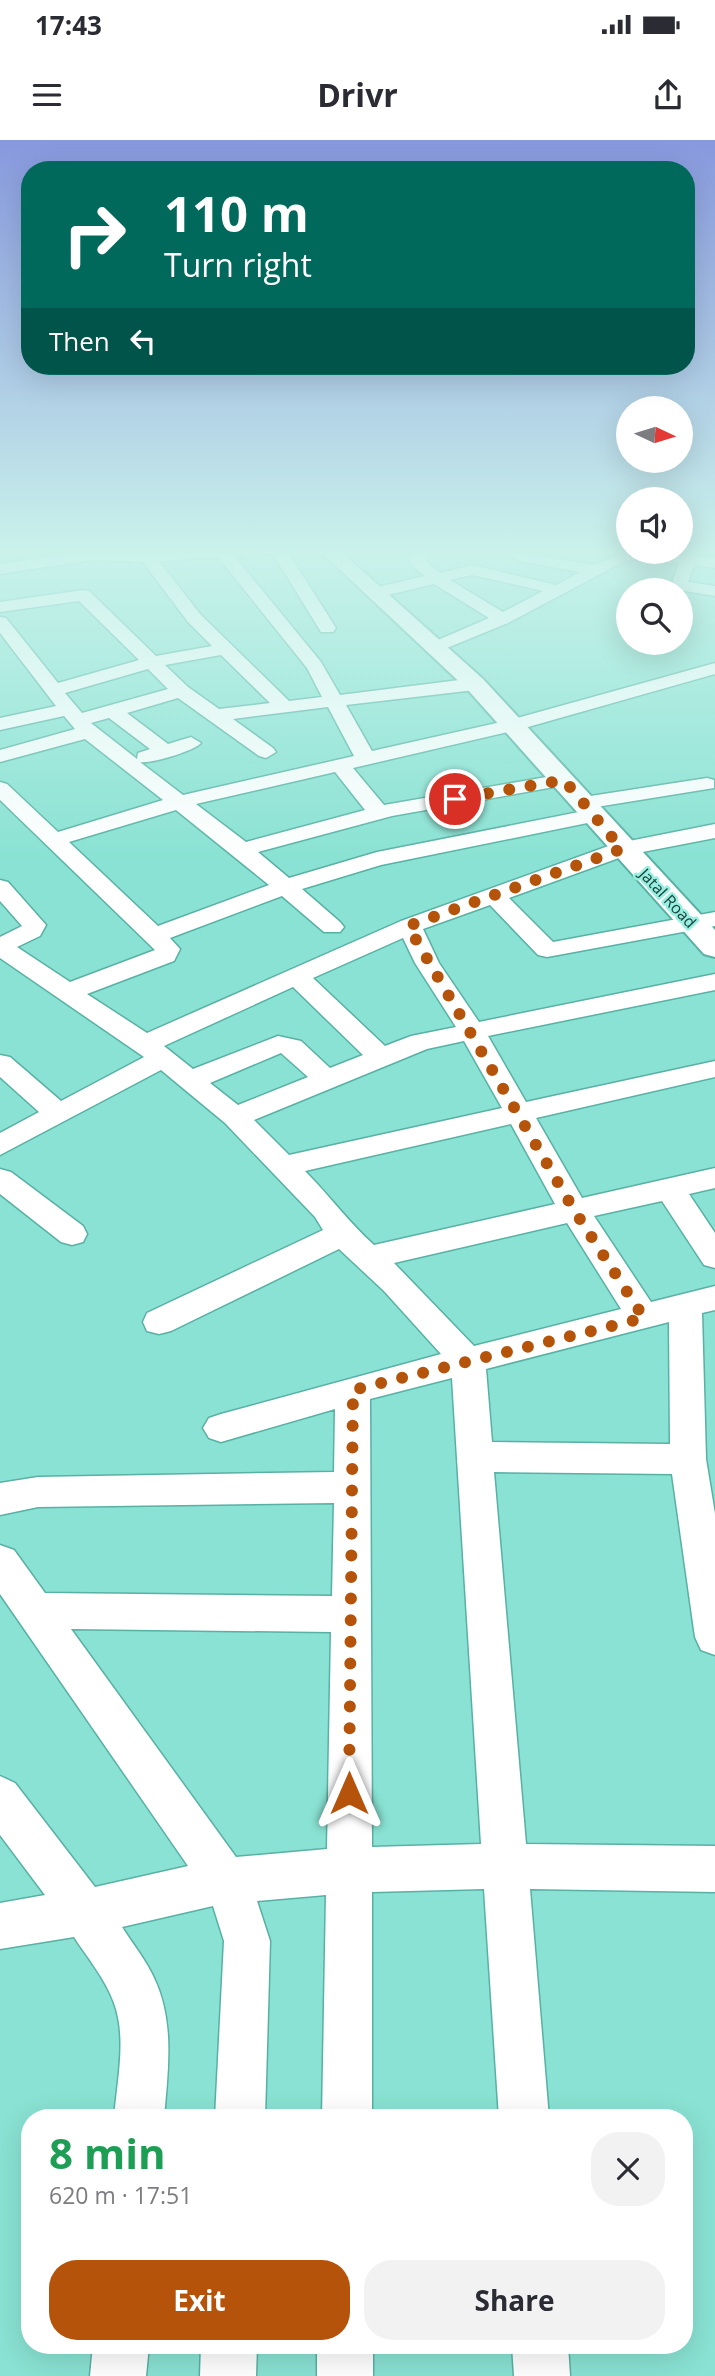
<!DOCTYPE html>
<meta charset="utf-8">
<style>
:root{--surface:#fff;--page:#f2f2f3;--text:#2b2b33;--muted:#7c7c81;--accent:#b45309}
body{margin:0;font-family:"Open Sans",sans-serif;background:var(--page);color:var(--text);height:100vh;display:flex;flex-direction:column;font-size:26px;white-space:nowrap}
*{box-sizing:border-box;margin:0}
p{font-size:23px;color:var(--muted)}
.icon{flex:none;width:38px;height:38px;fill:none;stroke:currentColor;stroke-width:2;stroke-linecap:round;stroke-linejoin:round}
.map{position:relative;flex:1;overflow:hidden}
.details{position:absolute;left:21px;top:1969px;width:672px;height:245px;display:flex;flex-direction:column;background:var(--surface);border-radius:28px;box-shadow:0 7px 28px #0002}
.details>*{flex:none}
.hud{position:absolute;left:21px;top:21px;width:674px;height:214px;border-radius:28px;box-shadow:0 7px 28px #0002;background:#00695c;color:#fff;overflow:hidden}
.needle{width:46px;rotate:94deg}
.fabs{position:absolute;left:616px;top:256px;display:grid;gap:14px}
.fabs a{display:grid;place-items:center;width:77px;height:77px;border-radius:50%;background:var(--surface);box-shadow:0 7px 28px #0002;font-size:35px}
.pin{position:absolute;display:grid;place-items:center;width:60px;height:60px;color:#fff;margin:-30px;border:4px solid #fff;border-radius:50%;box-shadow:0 2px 7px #0007}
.me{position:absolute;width:77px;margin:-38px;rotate:0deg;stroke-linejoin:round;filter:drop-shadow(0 0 5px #0008)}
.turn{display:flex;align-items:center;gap:24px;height:147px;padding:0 28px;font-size:32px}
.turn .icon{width:91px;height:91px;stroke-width:2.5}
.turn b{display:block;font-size:49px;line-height:60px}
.then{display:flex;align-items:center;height:66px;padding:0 28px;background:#0003;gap:14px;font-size:26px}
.round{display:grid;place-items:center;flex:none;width:74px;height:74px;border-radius:28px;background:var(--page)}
.head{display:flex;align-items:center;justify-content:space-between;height:119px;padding:0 28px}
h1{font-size:42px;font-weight:700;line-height:52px;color:#1e9e55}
.action{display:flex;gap:14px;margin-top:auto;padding:14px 28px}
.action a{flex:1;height:80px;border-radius:28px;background:var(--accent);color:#fff;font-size:28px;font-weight:700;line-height:80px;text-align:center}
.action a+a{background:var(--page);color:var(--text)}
.status{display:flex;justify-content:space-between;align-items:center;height:49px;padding:0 35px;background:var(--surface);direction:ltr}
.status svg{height:19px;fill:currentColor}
header{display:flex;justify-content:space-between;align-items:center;height:91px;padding:0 28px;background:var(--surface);font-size:32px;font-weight:700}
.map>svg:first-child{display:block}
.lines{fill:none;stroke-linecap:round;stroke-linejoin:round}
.minor-casing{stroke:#58b1a4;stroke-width:3}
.major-casing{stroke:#58b1a4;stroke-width:4}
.minor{fill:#fff;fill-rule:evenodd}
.major{fill:#fff;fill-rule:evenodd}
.route{stroke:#b45309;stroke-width:12;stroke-dasharray:0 21.6}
.labels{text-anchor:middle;stroke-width:5;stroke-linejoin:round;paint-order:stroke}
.far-street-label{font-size:16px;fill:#1b413b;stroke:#96efe0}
</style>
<div class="status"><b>17:43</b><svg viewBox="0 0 49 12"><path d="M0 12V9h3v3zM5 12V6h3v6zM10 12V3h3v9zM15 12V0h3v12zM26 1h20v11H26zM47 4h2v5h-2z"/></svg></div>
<header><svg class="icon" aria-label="menu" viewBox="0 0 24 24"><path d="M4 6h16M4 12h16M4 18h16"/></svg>Drivr<svg class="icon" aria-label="share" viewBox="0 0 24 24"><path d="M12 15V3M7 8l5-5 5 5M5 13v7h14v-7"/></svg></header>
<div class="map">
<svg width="715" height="2236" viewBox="0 0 715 2236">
<rect width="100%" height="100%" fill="#89e2d3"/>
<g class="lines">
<g class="minor-casing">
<path id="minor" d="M 134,409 L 152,412 L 286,409 L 336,488 L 333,492 L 321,492 L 273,414 L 234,416 L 321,522 L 340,555 L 475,538 L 484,544 L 475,550 L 346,565 L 372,611 L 510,580 L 715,523 L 715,534 L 521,589 L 353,628 L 384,665 L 564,634 L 574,640 L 571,644 L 392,676 L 258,712 L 289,738 L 377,712 L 594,669 L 605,675 L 602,680 L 381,725 L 302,749 L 340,782 L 344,787 L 340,792 L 324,792 L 282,756 L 170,798 L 180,809 L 174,821 L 87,854 L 147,893 L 401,781 L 614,704 L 715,684 L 715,698 L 627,715 L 509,758 L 553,802 L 715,772 L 715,786 L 547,817 L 538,815 L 490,765 L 423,789 L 439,823 L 479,882 L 715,834 L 715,850 L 488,896 L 526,962 L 715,921 L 715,937 L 536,978 L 582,1058 L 715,1028 L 715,1048 L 689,1054 L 715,1093 L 715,1128 L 704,1125 L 662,1061 L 594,1076 L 651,1162 L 715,1146 L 715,1170 L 702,1173 L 706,1319 L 715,1374 L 715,1515 L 701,1510 L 695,1497 L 672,1334 L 494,1332 L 526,1704 L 715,1706 L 715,1752 L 530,1749 L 549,1978 L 499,1978 L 484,1749 L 372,1752 L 372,1978 L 322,1978 L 326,1755 L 257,1761 L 270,1801 L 265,1978 L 215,1978 L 224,1801 L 213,1766 L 122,1787 C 132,1803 146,1820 154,1838 C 175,1882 168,1930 164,1978 L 114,1978 C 117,1941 127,1898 114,1863 C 106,1840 87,1817 74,1797 L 0,1809 L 0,1763 L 45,1755 L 0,1695 L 0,1636 L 15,1643 L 95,1747 L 188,1726 L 0,1454 L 0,1405 L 14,1410 L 45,1453 L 332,1456 L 334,1363 L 38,1367 L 0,1375 L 0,1343 L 38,1337 L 334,1332 L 335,1269 L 221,1302 L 209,1298 L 203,1288 L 209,1278 L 221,1274 L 441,1214 L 384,1151 L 339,1109 L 171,1191 L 159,1194 L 147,1191 L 143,1182 L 147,1173 L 323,1090 L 315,1077 L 225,983 L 161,930 L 0,1015 L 0,993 L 39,972 L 0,937 L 0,915 L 10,917 L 61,961 L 144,917 L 0,818 L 0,797 L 22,786 L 0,761 L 0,740 L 8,742 L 46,785 L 40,796 L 17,807 L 70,842 L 155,810 L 0,660 L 0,642 L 7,644 L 58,692 L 163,660 L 85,599 L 0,622 L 0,610 L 75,589 L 64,576 L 0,590 L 0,578 L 56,566 L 0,493 L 0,477 L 6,478 L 58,543 L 139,520 L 79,461 L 0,472 L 0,462 L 83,450 L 89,451 L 156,516 L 212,506 L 188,482 L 143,422 L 91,420 L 0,434 L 0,424 L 91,410 L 136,412 ZM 218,417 L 307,528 L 322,557 L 289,561 L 200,474 L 159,421 ZM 221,515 L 270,563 L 219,569 L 188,547 L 165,525 ZM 148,529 L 168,549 L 82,573 L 65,553 ZM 178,558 L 259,616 L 266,618 L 276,612 L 273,608 L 233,579 L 328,567 L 354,616 L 183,655 L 140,622 C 151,624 194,611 201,603 L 191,597 L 168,604 L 127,573 ZM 109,578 L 150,609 L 138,613 L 137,619 L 91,583 ZM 335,632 L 365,670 L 246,702 L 196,664 ZM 176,670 L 269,745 L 158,786 L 69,702 ZM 403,798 L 415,823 L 456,887 L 411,896 L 385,906 L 313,838 ZM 293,847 L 363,915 L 330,928 L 301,901 L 278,896 L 193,929 L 164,906 ZM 464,901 L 502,968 L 289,1015 L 254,980 L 427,909 ZM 281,913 L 308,937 L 238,965 L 210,943 ZM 511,984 L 555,1064 L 374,1105 C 349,1083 329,1055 305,1031 ZM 567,1083 L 621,1169 L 474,1206 L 394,1123 ZM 669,1182 L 670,1304 L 492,1302 L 486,1229 ZM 452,1238 L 481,1704 L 372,1707 L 370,1259 ZM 71,1489 L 331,1492 L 327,1709 L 236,1717 Z
M 419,409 L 438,409 L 425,420 L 440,433 L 472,425 L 556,445 L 580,432 L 519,421 L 510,414 L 512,411 L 530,409 L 529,414 L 594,425 L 628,411 L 715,418 L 715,428 L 694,425 L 688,442 L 715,446 L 715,456 L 673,449 L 671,446 L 679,423 L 627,420 L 508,483 L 437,512 L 428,507 L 431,503 L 489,478 L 434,444 L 375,458 L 367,453 L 369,449 L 425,436 L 412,426 L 409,418 ZM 472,435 L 543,451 L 503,472 L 450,440 Z
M 707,638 L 714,640 L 714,648 L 584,669 L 573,663 L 584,657 Z
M 0,1029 L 11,1032 L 83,1086 L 87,1094 L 83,1102 L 72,1105 L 61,1102 L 0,1054 Z
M 93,2205 L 149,2205 L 146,2236 L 90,2236 Z
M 201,2205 L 257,2205 L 256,2236 L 200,2236 Z
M 317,2205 L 373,2205 L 373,2236 L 317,2236 Z
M 512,2205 L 568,2205 L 570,2236 L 514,2236 Z"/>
</g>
<g class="major-casing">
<path id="major" d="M 318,409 L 338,409 L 483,539 L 715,790 L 715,817 L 704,814 L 467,549 Z"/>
</g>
<use href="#minor" class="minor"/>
<use href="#major" class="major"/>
</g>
<linearGradient id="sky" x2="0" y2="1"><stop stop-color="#8798dd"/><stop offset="0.57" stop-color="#caf2eb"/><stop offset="1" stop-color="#caf2eb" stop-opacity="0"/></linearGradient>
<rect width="715" height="722" fill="url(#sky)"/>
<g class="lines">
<path class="route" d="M 349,1653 L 353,1250 L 644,1178 L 574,1070 L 408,786 L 622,709 L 564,640 L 455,659"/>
</g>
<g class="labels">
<g class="far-street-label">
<text transform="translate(668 758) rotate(47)" y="6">Jatal Road</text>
</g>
</g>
</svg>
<div class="fabs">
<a><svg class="needle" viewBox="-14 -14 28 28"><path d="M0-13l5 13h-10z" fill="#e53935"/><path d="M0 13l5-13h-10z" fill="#7c7c81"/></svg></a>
<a><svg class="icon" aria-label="sound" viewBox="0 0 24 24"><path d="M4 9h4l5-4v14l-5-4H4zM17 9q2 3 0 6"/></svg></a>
<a><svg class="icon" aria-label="search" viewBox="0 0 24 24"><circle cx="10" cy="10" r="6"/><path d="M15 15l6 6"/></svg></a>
</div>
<div class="pin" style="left:455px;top:659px;background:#d93025"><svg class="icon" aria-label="arrive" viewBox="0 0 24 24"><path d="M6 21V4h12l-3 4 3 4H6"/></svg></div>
<svg class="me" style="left:349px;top:1653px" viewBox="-20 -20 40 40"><path d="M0-17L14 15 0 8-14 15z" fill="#b45309" stroke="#fff" stroke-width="4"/></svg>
<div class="hud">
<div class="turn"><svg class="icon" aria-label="right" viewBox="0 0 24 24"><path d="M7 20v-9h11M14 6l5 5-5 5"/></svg><div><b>110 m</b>Turn right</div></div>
<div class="then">Then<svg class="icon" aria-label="left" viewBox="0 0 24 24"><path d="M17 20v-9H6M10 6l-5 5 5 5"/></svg></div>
</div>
<section class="details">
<div class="head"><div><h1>8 min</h1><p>620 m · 17:51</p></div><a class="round"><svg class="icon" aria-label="close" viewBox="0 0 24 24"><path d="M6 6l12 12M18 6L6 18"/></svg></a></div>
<div class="action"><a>Exit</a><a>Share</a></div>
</section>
</div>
